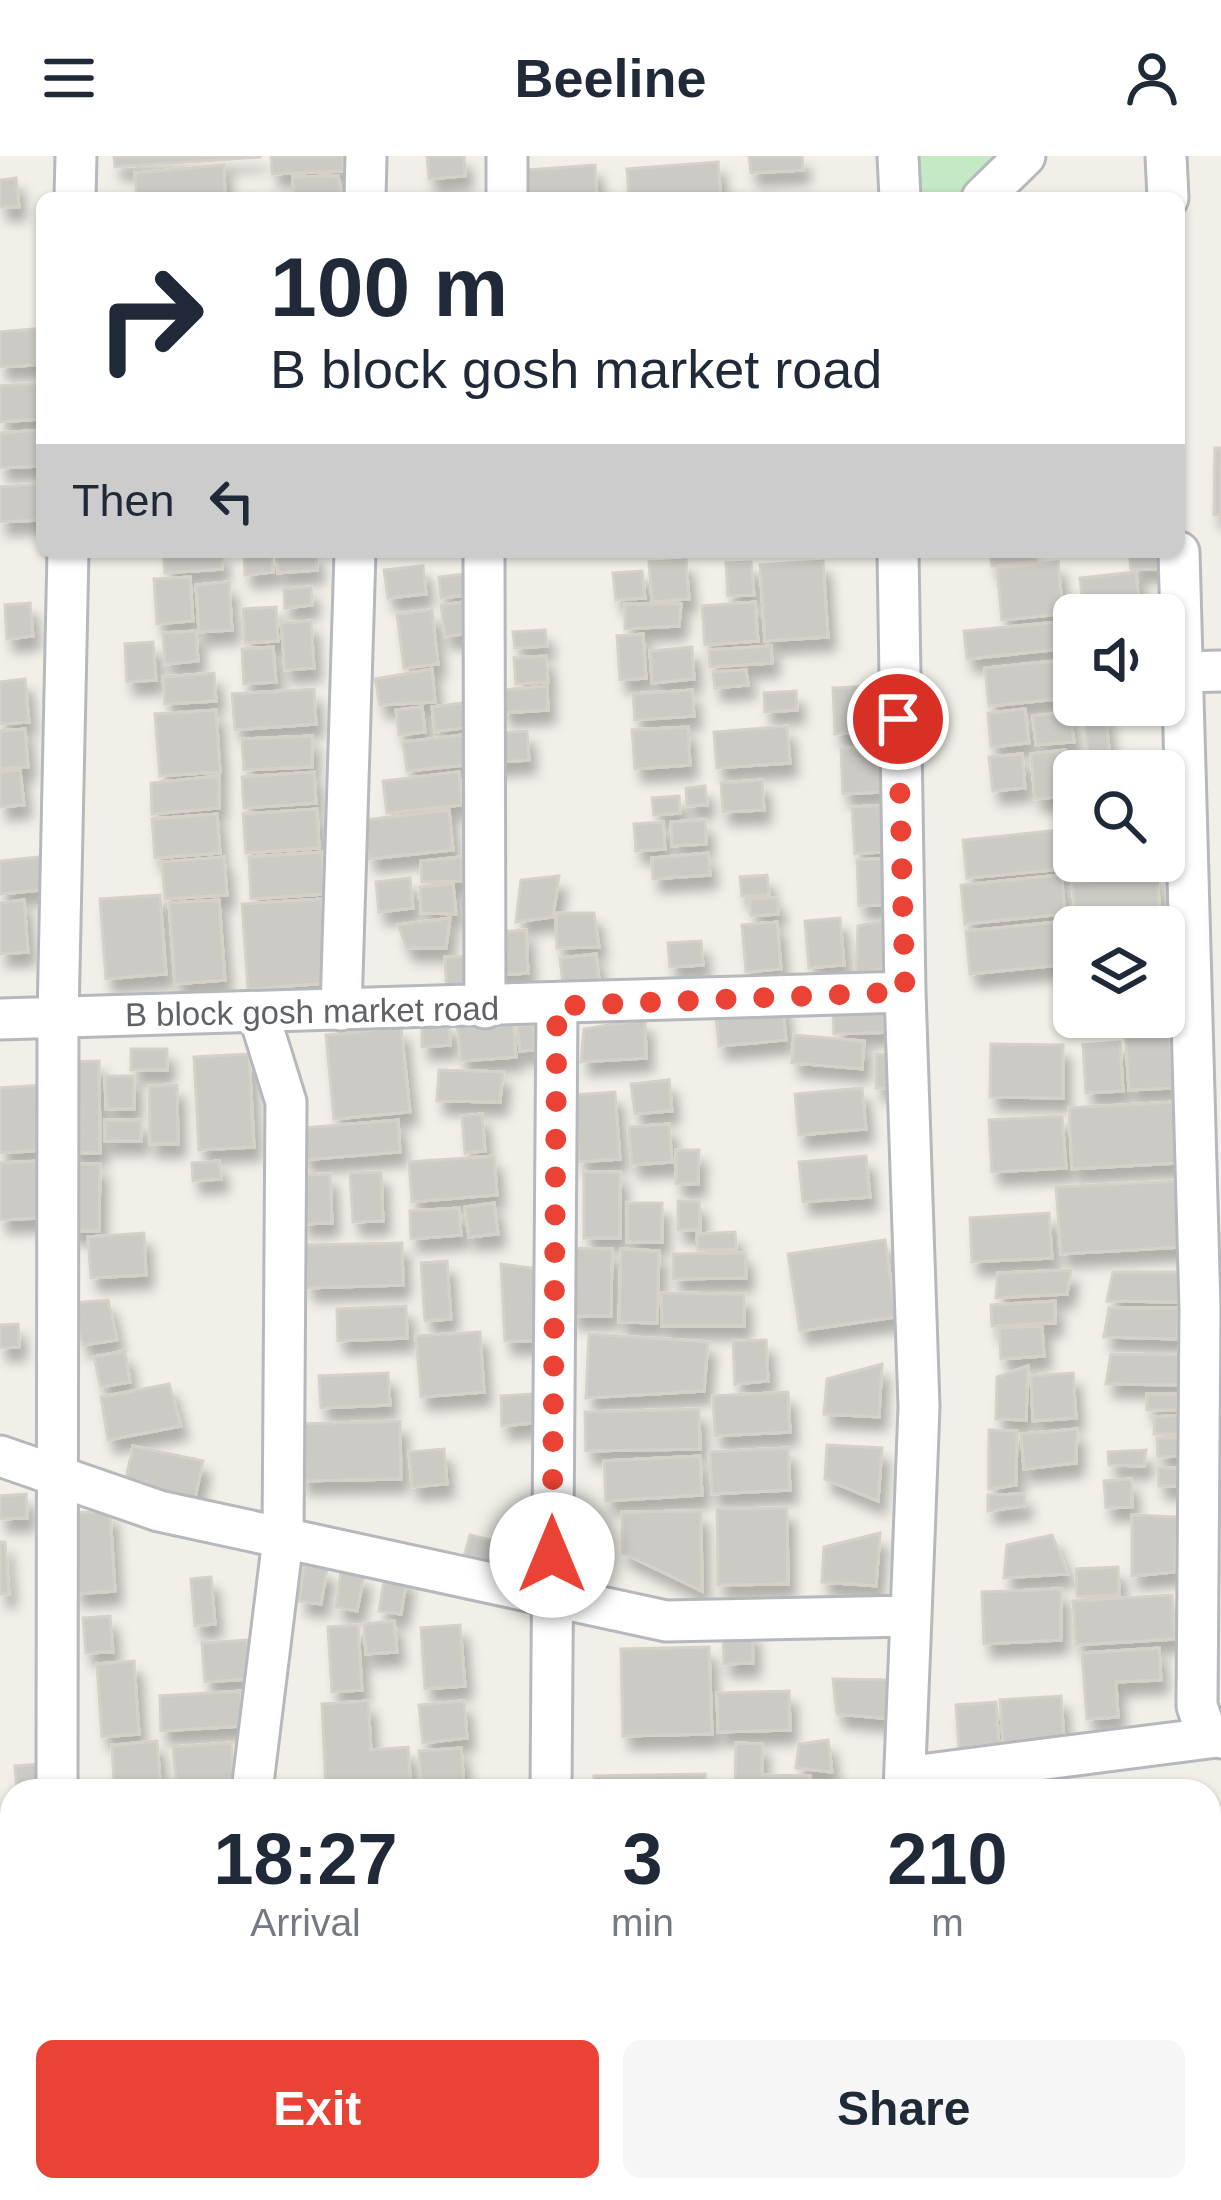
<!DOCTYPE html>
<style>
:root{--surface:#fff;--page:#f6f6f7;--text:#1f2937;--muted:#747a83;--accent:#ea4335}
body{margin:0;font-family:Arial,sans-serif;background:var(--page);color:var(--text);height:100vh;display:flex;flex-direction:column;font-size:45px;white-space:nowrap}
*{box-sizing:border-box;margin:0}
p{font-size:39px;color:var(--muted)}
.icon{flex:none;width:66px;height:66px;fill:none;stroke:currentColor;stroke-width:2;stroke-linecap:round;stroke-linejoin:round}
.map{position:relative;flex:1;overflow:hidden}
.sheet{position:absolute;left:0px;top:1623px;width:1221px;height:423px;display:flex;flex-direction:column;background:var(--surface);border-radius:36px 36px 0 0;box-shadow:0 3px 9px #0004}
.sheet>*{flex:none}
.hud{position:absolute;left:36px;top:36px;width:1149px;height:366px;border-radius:18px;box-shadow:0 3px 9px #0004;background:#fff;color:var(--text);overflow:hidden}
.controls{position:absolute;left:1053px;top:438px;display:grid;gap:24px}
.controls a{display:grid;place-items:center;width:132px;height:132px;border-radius:18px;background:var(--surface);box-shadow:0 3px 9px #0004;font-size:60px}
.pin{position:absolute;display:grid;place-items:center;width:102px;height:102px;color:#fff;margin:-51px;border:6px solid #fff;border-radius:50%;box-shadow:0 3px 12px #0007}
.me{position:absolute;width:132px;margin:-66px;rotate:0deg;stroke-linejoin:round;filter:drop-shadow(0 0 9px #0008)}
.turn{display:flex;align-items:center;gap:42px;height:252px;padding:0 36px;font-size:54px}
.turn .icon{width:156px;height:156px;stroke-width:2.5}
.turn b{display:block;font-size:84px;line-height:102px}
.then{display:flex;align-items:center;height:114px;padding:0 36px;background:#0003;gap:24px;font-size:45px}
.eta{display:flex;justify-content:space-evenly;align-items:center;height:204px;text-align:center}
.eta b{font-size:72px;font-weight:600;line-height:84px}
.action{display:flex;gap:24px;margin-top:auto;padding:24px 36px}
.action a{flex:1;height:138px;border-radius:18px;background:var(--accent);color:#fff;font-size:48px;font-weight:600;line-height:138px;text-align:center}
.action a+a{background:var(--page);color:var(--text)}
header{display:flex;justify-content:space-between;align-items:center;height:156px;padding:0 36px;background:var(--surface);font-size:54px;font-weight:600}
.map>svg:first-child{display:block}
.green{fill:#c5e8c5}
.building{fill:#cccac5;stroke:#d6d1c6;stroke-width:3;filter:url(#shadow)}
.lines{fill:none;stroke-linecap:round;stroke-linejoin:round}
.minor-casing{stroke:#b5b8bc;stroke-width:45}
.minor{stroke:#fff;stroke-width:39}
.route{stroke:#ea4335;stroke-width:21;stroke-dasharray:0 37.8}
.labels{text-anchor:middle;stroke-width:10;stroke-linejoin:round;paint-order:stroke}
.street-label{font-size:33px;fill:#5f6368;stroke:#fff}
</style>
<header><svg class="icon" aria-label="menu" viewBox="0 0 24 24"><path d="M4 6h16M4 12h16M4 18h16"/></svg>Beeline<svg class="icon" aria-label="person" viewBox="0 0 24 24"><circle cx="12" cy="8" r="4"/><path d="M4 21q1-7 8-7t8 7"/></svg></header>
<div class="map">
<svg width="1221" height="2044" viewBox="0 0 1221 2044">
<defs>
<filter id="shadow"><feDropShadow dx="7" dy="13" stdDeviation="6" flood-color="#0004"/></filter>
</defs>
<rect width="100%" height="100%" fill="#f1efe8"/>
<path class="green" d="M 910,0 L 1016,0 L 969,42 L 912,42 Z"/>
<path class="building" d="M 114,0 L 260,0 L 260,1 L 115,11 Z
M 271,0 L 343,0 L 344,15 L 272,18 Z
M 427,0 L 464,0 L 465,20 L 429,23 Z
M 749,0 L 802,0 L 803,14 L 751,17 Z
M 718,6 L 721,42 L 629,42 L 627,13 Z
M 224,9 L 225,42 L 137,42 L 135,17 Z
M 595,9 L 597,42 L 516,42 L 514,15 Z
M 338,20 L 342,38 L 294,41 L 293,21 Z
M 16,22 L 19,51 L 0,51 L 0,24 Z
M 35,173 L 35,209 L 0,211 L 0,176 Z
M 41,227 L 41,263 L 0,266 L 0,230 Z
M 42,274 L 42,310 L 0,312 L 0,277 Z
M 1215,292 L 1221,292 L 1221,359 L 1214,359 Z
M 41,328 L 41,364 L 0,366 L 0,331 Z
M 163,396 L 222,396 L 222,413 L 165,417 Z
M 276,396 L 316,396 L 317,414 L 278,417 Z
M 990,396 L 1035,396 L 1036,405 L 992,410 Z
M 1129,396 L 1176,396 L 1175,413 L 1131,413 Z
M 271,398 L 273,416 L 245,419 L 244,400 Z
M 686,404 L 689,443 L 652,446 L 649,406 Z
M 823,405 L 828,481 L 765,485 L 760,409 Z
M 751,406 L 754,439 L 728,440 L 726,407 Z
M 1058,406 L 1063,458 L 1002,464 L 997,412 Z
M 423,410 L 426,438 L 388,442 L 384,414 Z
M 642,415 L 645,442 L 616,444 L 613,417 Z
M 1136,416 L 1140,459 L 1084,459 L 1080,422 Z
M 466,418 L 468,439 L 441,442 L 439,421 Z
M 190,421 L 193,465 L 157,468 L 154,423 Z
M 229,426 L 232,474 L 199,476 L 196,429 Z
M 311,431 L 312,449 L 285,452 L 284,433 Z
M 464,446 L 467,478 L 445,480 L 441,449 Z
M 755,446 L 758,485 L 705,489 L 702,450 Z
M 30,447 L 33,480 L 7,483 L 5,449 Z
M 625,448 L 681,448 L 679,470 L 625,473 Z
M 276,451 L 278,485 L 245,487 L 243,453 Z
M 432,454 L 438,508 L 404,512 L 397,458 Z
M 311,465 L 314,512 L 285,514 L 281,467 Z
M 1069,465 L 1072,492 L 967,503 L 964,475 Z
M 545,474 L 547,490 L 515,492 L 513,476 Z
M 196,475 L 198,505 L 165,508 L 163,477 Z
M 643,478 L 646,522 L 620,524 L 617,480 Z
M 153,486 L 156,524 L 127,526 L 125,488 Z
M 771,490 L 772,507 L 710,511 L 709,494 Z
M 273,491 L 276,526 L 244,528 L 242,493 Z
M 692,491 L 694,523 L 652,527 L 650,495 Z
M 546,500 L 548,526 L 516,528 L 514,502 Z
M 1056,505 L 1060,543 L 989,550 L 985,512 Z
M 432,513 L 435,546 L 380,549 L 375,523 Z
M 746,514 L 748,529 L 715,532 L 713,516 Z
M 214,517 L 216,545 L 165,548 L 163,521 Z
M 25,523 L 29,566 L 0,568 L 0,526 Z
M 547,530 L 548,554 L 503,557 L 501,534 Z
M 872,530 L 874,576 L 835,578 L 833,532 Z
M 314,533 L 316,568 L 235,574 L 232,538 Z
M 692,534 L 694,560 L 635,564 L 633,538 Z
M 796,535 L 797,554 L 765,556 L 764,537 Z
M 462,547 L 465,572 L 435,575 L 432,551 Z
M 422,551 L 425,576 L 399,579 L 396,554 Z
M 1025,553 L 1029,587 L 991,591 L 988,557 Z
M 216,554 L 220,616 L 160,620 L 155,558 Z
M 1070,556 L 1074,586 L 1036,589 L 1033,560 Z
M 1105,556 L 1111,610 L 1090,612 L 1084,558 Z
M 787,570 L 790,607 L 717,612 L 714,576 Z
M 688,571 L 690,609 L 635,613 L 632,574 Z
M 25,573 L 28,611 L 0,613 L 0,575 Z
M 527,575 L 529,604 L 488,607 L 485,578 Z
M 463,579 L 467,609 L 407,615 L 403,586 Z
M 312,580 L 312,611 L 244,614 L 242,583 Z
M 880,590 L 883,636 L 843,638 L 841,593 Z
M 1065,594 L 1070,640 L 1035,643 L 1031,598 Z
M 1022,598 L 1025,632 L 993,635 L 989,601 Z
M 20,614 L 24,649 L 0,651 L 0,616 Z
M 314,616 L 316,647 L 244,652 L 242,621 Z
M 459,616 L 462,649 L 387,657 L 383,625 Z
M 219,620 L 219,652 L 152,658 L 151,627 Z
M 762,624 L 764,654 L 723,656 L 721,627 Z
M 705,630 L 707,649 L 687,650 L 686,632 Z
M 679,640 L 680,657 L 654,659 L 652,642 Z
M 892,649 L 894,695 L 855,698 L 852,651 Z
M 317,653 L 319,692 L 246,697 L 243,658 Z
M 449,654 L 453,694 L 369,703 L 364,664 Z
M 217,658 L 220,697 L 155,702 L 152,663 Z
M 705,664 L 706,688 L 672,690 L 671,666 Z
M 663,666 L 665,693 L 636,695 L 634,668 Z
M 1071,673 L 1075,712 L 967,722 L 963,684 Z
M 322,696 L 325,738 L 251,743 L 249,701 Z
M 708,697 L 710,719 L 653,723 L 652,702 Z
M 40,701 L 43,734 L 0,738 L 0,705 Z
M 224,701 L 227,739 L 165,743 L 162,706 Z
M 462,701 L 462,725 L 422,726 L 421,705 Z
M 896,702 L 899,748 L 859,750 L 857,704 Z
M 1088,705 L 1139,705 L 1140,712 L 1089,717 Z
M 767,719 L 769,739 L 742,740 L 740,721 Z
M 1061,719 L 1065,758 L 965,768 L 961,729 Z
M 1157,719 L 1160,757 L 1076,765 L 1072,727 Z
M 559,720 L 553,761 L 516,766 L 521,724 Z
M 410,722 L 413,752 L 379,756 L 376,726 Z
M 453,728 L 456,758 L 421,757 L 420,731 Z
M 160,739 L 166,818 L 106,823 L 100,743 Z
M 777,742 L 778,758 L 751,760 L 750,743 Z
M 322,743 L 328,827 L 248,833 L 242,748 Z
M 24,744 L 28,796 L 0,798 L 0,747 Z
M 219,744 L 225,824 L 175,828 L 169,747 Z
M 556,757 L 594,757 L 599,791 L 557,792 Z
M 450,762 L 446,792 L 407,792 L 398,769 Z
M 840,762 L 844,809 L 809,812 L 805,765 Z
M 1158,762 L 1159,771 L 1076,771 L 1076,770 Z
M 892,763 L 893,810 L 856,818 L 858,770 Z
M 1068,765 L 1072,808 L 970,818 L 966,775 Z
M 777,766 L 781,813 L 746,816 L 742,769 Z
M 526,774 L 528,817 L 487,820 L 484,777 Z
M 701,785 L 703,809 L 670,811 L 668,787 Z
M 596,798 L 600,832 L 563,828 L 560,802 Z
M 473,800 L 475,840 L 447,842 L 445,801 Z
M 782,844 L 786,884 L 719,890 L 715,850 Z
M 896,844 L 897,876 L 834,878 L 833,845 Z
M 513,863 L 516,901 L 461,905 L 457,867 Z
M 645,863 L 646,902 L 581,906 L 584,873 Z
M 422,865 L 449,866 L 450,889 L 422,891 Z
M 533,869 L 535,894 L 520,895 L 517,870 Z
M 1169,869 L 1173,932 L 1129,934 L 1125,871 Z
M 401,871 L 410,956 L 334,963 L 326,879 Z
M 794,879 L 864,885 L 862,913 L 792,907 Z
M 1120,886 L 1123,935 L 1086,937 L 1083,889 Z
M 991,888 L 1063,889 L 1063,942 L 990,941 Z
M 131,893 L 167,893 L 167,914 L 131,914 Z
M 249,898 L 254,991 L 199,994 L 194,901 Z
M 876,898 L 899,899 L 899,932 L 876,932 Z
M 99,905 L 100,997 L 69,997 L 68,906 Z
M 439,914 L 503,916 L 500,946 L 437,945 Z
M 105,920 L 134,920 L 134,953 L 106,953 Z
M 669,924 L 672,955 L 635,958 L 631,928 Z
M 43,929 L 47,994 L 0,997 L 0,932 Z
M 177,929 L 178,988 L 150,988 L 149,930 Z
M 862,932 L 866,973 L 799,979 L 795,938 Z
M 615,936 L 620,1003 L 579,1006 L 575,939 Z
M 1174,946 L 1178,1007 L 1072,1013 L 1069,952 Z
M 482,958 L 485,995 L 465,997 L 462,960 Z
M 1062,960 L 1066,1012 L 992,1016 L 989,964 Z
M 105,964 L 141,964 L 141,985 L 105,985 Z
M 398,964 L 400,996 L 304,1004 L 301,972 Z
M 669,968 L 672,1006 L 632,1009 L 629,971 Z
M 676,994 L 699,994 L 698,1028 L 676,1028 Z
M 494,1000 L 497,1039 L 412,1046 L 409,1006 Z
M 866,1000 L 870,1041 L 803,1046 L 799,1006 Z
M 39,1005 L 41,1062 L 0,1064 L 0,1007 Z
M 219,1005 L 221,1023 L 193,1025 L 192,1007 Z
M 69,1008 L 100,1008 L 99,1075 L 68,1075 Z
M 381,1016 L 383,1065 L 353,1066 L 350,1017 Z
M 584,1016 L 620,1016 L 620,1082 L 584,1082 Z
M 330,1018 L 332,1067 L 302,1068 L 300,1019 Z
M 1178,1025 L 1182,1091 L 1061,1098 L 1056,1031 Z
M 678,1045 L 699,1045 L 700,1074 L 678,1074 Z
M 494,1047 L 498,1078 L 469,1081 L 465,1051 Z
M 627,1047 L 662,1047 L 662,1086 L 627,1086 Z
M 459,1052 L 461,1079 L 411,1083 L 410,1055 Z
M 1049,1057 L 1052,1102 L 972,1106 L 970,1062 Z
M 735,1076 L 736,1093 L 698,1094 L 697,1078 Z
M 144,1077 L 146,1119 L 91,1122 L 88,1081 Z
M 885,1084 L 896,1161 L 800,1175 L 788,1098 Z
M 402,1087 L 403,1129 L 307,1132 L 305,1089 Z
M 572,1092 L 612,1093 L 611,1160 L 571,1160 Z
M 621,1093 L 659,1095 L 657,1167 L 619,1166 Z
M 745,1097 L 746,1122 L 673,1123 L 673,1098 Z
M 447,1105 L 451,1163 L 425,1165 L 421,1107 Z
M 501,1108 L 539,1113 L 542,1185 L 505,1185 Z
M 1071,1114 L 1067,1138 L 996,1142 L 998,1117 Z
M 1113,1116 L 1183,1116 L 1180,1146 L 1107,1145 Z
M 661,1137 L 744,1138 L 744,1170 L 662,1170 Z
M 108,1144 L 117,1184 L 83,1189 L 72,1147 Z
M 1055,1145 L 1055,1167 L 992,1170 L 991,1149 Z
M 406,1150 L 407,1182 L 338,1185 L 337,1153 Z
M 1109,1152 L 1179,1152 L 1177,1183 L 1104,1181 Z
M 18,1168 L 19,1191 L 0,1192 L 0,1169 Z
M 1042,1170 L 1044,1200 L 1001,1203 L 999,1172 Z
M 480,1176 L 484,1236 L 421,1241 L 416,1180 Z
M 589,1178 L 708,1186 L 704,1235 L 586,1242 Z
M 766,1184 L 768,1225 L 735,1228 L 733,1185 Z
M 125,1195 L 130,1226 L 101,1231 L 94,1201 Z
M 1111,1198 L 1181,1199 L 1178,1229 L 1106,1228 Z
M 882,1208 L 879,1261 L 824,1258 L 827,1223 Z
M 1028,1210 L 1026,1264 L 996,1263 L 997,1221 Z
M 388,1217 L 390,1249 L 321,1252 L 319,1220 Z
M 1073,1217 L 1076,1262 L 1033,1265 L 1031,1220 Z
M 169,1228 L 181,1270 L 108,1284 L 101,1241 Z
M 788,1236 L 790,1276 L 715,1280 L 713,1240 Z
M 533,1238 L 534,1267 L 502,1270 L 501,1240 Z
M 1147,1238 L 1178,1238 L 1177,1254 L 1147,1254 Z
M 699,1253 L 700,1293 L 586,1295 L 585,1256 Z
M 1181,1259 L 1182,1278 L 1154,1278 L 1155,1261 Z
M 400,1265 L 401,1323 L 301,1325 L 300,1268 Z
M 1077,1273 L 1076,1307 L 1024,1313 L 1021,1278 Z
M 989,1274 L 1017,1275 L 1016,1329 L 989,1333 Z
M 1157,1282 L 1184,1282 L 1184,1300 L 1158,1301 Z
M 827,1289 L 882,1292 L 878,1345 L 825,1323 Z
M 133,1290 L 203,1305 L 195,1342 L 125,1327 Z
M 788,1292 L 790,1334 L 712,1338 L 710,1296 Z
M 444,1293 L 447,1328 L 412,1331 L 409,1296 Z
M 1146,1294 L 1144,1310 L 1109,1309 L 1108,1296 Z
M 700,1300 L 702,1339 L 606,1345 L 604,1305 Z
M 1158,1312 L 1185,1312 L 1185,1330 L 1159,1330 Z
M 1131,1323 L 1132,1351 L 1106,1352 L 1104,1325 Z
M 26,1338 L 27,1362 L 0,1363 L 0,1340 Z
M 1025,1338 L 1024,1350 L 988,1355 L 988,1339 Z
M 787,1352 L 788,1428 L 718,1429 L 717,1353 Z
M 110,1355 L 115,1435 L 76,1438 L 70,1357 Z
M 701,1355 L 702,1435 L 623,1397 L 622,1356 Z
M 1132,1359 L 1177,1361 L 1175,1416 L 1132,1420 Z
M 880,1377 L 876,1430 L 822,1426 L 824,1391 Z
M 470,1379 L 506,1388 L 500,1409 L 464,1401 Z
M 1052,1379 L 1068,1418 L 1004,1422 L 1007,1389 Z
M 0,1386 L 5,1386 L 9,1438 L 0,1438 Z
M 304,1409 L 327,1412 L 321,1448 L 299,1445 Z
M 1118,1411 L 1119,1439 L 1077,1441 L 1076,1413 Z
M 341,1415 L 364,1419 L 357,1455 L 336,1451 Z
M 385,1418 L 407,1421 L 401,1458 L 379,1455 Z
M 211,1421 L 215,1468 L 195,1470 L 191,1423 Z
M 1061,1433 L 1061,1484 L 984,1488 L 982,1436 Z
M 1172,1439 L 1175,1483 L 1076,1489 L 1073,1445 Z
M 110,1460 L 113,1496 L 86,1497 L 83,1462 Z
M 394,1465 L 397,1496 L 366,1498 L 364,1468 Z
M 358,1469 L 362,1534 L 332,1536 L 328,1471 Z
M 460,1469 L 465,1530 L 425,1533 L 421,1472 Z
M 752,1474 L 753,1507 L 724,1508 L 723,1475 Z
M 247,1484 L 250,1523 L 205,1526 L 202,1487 Z
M 709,1491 L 712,1578 L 623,1580 L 621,1493 Z
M 1159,1492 L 1161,1524 L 1116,1526 L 1118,1561 L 1087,1563 L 1082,1497 Z
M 134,1505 L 139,1578 L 102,1581 L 97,1508 Z
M 833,1523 L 893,1524 L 893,1563 L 837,1558 Z
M 241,1535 L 243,1570 L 161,1575 L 160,1540 Z
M 789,1535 L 790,1574 L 718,1576 L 717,1537 Z
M 1061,1540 L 1065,1597 L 1004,1601 L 1000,1544 Z
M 368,1545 L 371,1594 L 408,1591 L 411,1634 L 326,1635 L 322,1548 Z
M 464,1545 L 467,1582 L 423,1587 L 419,1549 Z
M 996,1546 L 1000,1603 L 960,1605 L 956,1549 Z
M 828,1584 L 832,1616 L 796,1612 L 799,1588 Z
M 157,1585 L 160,1624 L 114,1627 L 112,1589 Z
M 231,1587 L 235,1635 L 177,1635 L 173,1591 Z
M 736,1587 L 762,1588 L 762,1619 L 810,1620 L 810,1635 L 735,1635 Z
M 461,1592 L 464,1630 L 422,1633 L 419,1595 Z
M 57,1607 L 59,1633 L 17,1635 L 15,1610 Z
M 705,1618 L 705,1635 L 594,1635 L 594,1620 Z
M 0,1833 L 12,1840 L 7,1877 L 0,1873 Z
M 110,2034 L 151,2034 L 151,2044 L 111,2044 Z
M 628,2034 L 700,2034 L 701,2044 L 629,2044 Z"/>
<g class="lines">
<g class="minor-casing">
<path id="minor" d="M 898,0 L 900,42
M 1166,0 L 1168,42
M 75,42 L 76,0
M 365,42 L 366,0
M 507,42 L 507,0
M 982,42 L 1025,0
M 484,396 L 485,852
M 1179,396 L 1200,1153 L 1197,1550 L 1206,1576 L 1221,1582
M 1182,516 L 1221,515
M 341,854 L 355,396
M 0,863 L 905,836 L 898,396
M 0,1300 L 159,1355 L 666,1465 L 911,1460 L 919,1251 L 905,836
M 905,1621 L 1217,1581
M 57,1635 L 58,861 L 68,396
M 252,1635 L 283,1383 L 286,946 L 258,856
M 551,1635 L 557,850
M 904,1635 L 911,1460
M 0,1816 L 12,1823
M 0,1940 L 12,1948
M 60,2034 L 60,2044
M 167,2034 L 186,2044
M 367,2034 L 383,2044
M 239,2044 L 240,2034
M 536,2044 L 537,2034
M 874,2044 L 875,2034"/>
</g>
<use href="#minor" class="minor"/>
</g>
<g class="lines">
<path class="route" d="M 552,1399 L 557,850 L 905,836 L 898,563"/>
</g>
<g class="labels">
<g class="street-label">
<text transform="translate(312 855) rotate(-1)" y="12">B block gosh market road</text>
</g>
</g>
</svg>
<div class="controls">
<a><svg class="icon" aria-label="sound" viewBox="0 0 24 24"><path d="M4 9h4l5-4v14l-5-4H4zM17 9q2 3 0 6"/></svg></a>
<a><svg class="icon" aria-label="search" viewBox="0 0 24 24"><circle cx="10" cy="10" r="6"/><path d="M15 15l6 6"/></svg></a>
<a><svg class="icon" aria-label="layers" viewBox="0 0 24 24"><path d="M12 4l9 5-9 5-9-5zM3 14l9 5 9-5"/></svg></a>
</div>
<div class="pin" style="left:898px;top:563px;background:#d93025"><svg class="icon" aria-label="arrive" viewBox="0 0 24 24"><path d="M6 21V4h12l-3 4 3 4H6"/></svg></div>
<svg class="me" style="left:552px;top:1399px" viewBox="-20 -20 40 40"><circle r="19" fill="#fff"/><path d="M0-13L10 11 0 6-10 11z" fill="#ea4335"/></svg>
<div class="hud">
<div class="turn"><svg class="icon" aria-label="right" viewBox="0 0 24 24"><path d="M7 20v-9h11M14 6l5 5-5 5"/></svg><div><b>100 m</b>B block gosh market road</div></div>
<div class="then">Then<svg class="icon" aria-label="left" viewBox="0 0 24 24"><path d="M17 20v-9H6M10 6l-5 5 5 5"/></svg></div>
</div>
<section class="sheet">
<div class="eta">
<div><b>18:27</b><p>Arrival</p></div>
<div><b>3</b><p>min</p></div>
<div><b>210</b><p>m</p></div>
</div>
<div class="action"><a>Exit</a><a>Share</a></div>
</section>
</div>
